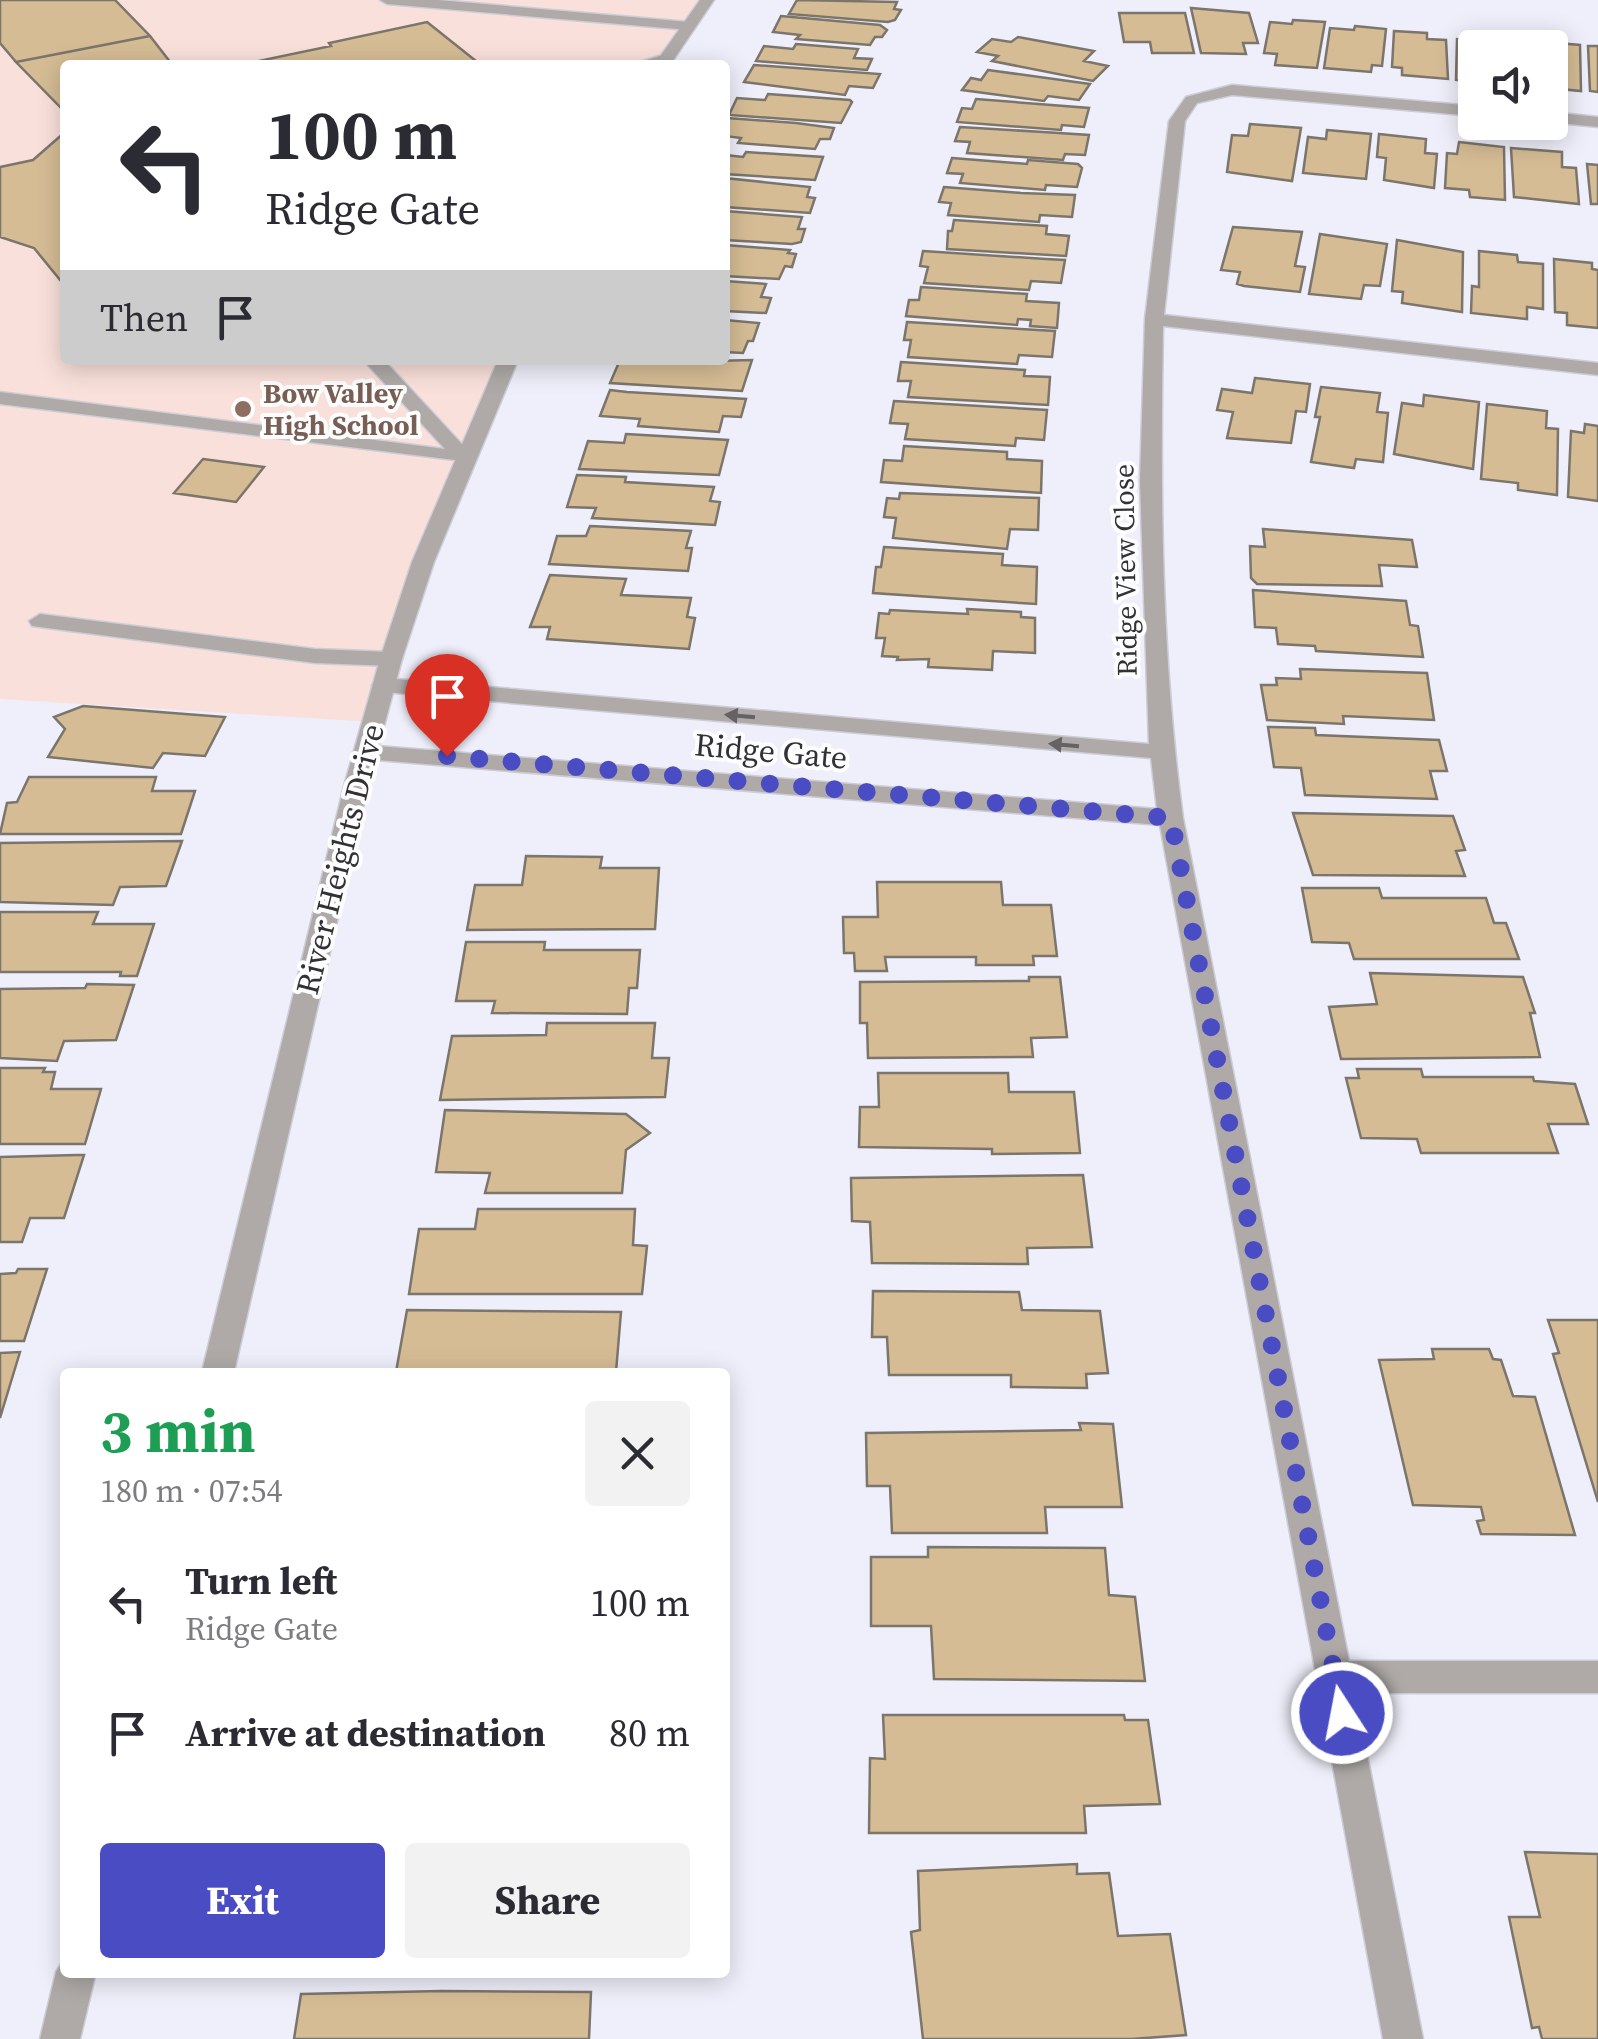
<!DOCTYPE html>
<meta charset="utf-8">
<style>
:root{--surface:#fff;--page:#f2f2f3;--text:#2b2b33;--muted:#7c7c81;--accent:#494cc2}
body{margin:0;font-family:"Source Serif 4",serif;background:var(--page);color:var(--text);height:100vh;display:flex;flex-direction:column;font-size:38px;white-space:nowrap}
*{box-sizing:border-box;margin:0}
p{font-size:32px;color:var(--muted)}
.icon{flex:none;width:55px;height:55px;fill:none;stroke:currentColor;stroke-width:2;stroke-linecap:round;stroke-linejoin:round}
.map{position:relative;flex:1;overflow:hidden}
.sheet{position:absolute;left:60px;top:1368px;width:670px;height:610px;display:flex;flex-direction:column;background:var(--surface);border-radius:10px;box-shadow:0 5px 25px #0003}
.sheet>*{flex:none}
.banner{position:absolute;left:60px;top:60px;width:670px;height:305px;border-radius:10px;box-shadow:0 5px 25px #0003;background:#fff;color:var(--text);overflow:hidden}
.controls{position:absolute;left:1458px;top:30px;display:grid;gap:20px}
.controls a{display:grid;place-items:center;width:110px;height:110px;border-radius:10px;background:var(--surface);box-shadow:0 5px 25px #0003;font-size:50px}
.pin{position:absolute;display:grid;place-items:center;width:85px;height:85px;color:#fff;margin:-102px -42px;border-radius:50% 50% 50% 0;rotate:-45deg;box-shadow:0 0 10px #0007}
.pin .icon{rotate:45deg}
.me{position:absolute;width:110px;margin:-55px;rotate:349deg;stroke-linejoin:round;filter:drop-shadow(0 0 8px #0008)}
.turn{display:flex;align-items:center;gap:35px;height:210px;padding:0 40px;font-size:45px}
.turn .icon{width:130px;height:130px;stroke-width:2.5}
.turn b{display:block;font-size:70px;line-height:85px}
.then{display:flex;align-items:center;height:95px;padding:0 40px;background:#0003;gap:20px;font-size:38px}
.round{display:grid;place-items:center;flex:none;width:105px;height:105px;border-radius:10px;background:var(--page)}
.headline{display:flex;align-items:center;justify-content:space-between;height:170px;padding:0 40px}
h1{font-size:60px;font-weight:700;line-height:75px;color:#1e9e55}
.cta{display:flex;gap:20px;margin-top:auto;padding:20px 40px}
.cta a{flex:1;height:115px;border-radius:10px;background:var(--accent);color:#fff;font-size:40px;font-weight:700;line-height:115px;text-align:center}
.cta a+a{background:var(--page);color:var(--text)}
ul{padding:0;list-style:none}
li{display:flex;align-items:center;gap:30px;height:130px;padding:0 40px}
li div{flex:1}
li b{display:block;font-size:38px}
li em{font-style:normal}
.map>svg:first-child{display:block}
.education{fill:#fae0da}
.building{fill:#d5bc95;stroke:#7b756c;stroke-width:2.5}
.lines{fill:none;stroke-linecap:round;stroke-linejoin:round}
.service-casing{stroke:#cdcdd8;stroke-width:3}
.minor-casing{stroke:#cdcdd8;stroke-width:3}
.tertiary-casing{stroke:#cdcdd8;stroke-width:3}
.service{fill:#afaaa8;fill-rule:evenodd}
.minor{fill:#afaaa8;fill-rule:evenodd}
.tertiary{fill:#afaaa8;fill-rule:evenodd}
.oneway{fill:#646264}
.route{stroke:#494cc2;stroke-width:18;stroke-dasharray:0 32.4}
.education-dot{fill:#8d6e63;stroke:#fdfdfd;stroke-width:4}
.labels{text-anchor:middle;stroke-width:8;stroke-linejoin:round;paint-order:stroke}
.far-education-label{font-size:28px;font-weight:bold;fill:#785e54;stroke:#fdfdfd;text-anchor:start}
.far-street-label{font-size:28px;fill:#323236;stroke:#fdfdfd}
.street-label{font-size:32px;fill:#323236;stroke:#fdfdfd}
</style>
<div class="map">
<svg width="1598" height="2039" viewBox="0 0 1598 2039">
<rect width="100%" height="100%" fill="#efeffb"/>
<path class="education" d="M 0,0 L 707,0 L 662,65 L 65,65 L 65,360 L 508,360 L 373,722 L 0,699 Z"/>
<path class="building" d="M 0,0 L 115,0 L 150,36 L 16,62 L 0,43 Z
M 797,0 L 897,2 L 894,9 L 901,10 L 895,20 L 888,22 L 789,14 Z
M 1191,8 L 1249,13 L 1258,43 L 1243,43 L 1246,54 L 1201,53 Z
M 1119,13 L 1185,13 L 1194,53 L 1152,53 L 1150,42 L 1124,42 Z
M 781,16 L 880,25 L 887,30 L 882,37 L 875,37 L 870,45 L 796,39 L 800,35 L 773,32 Z
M 1293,20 L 1325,22 L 1317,68 L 1275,65 L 1277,54 L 1264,53 L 1270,22 L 1292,24 Z
M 427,22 L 481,65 L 239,65 L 331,46 L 329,43 Z
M 1355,26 L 1386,29 L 1382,66 L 1372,65 L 1371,72 L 1324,68 L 1330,28 L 1354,30 Z
M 1394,31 L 1427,33 L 1427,39 L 1446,40 L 1448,79 L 1402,75 L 1402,68 L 1392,67 Z
M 150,36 L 171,63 L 182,65 L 65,65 L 65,112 L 16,62 Z
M 1018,37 L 1094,51 L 1084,61 L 1108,66 L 1093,81 L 992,61 L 998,56 L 977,52 L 992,39 L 1011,42 Z
M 1482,37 L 1512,40 L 1512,48 L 1475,48 L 1475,82 L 1456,80 L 1457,39 L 1482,41 Z
M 1546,42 L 1580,45 L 1581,91 L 1550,88 L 1550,48 L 1523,48 L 1546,47 Z
M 796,44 L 858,49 L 854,58 L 872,59 L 867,70 L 756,61 L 764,46 L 793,49 Z
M 1588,46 L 1598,46 L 1598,92 L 1590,91 Z
M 754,65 L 880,74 L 873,88 L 849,86 L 845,95 L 744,82 Z
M 988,70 L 1090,84 L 1079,100 L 1048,96 L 1044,101 L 962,90 L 971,78 L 981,80 Z
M 768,94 L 850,100 L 852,102 L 841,123 L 729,115 L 737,98 L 765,100 Z
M 976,99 L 1089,108 L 1084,127 L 1062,125 L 1061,130 L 957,122 L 962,108 L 972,109 Z
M 727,118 L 796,123 L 834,128 L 830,139 L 820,139 L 815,149 L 738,143 L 741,138 L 725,136 Z
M 1250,124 L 1301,128 L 1292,181 L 1227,172 L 1232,135 L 1248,136 Z
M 960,127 L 1043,132 L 1089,135 L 1085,155 L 1065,154 L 1063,160 L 967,153 L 970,142 L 955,141 Z
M 1327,130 L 1371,134 L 1366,179 L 1303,173 L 1308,137 L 1326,139 Z
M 65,132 L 65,286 L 34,248 L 0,237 L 0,167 L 33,160 Z
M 1379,134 L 1426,139 L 1425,153 L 1437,154 L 1434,188 L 1384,180 L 1386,158 L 1377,157 Z
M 1459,142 L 1504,147 L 1505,200 L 1470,197 L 1469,190 L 1445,188 L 1447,153 L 1457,154 Z
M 1511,148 L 1562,152 L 1562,167 L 1576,168 L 1579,204 L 1514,197 Z
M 746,152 L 823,157 L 815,180 L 725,174 L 725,155 L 743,157 Z
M 952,158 L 1027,164 L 1028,160 L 1078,164 L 1082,168 L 1077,187 L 1046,185 L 1045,190 L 960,183 L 963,174 L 947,173 Z
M 1587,164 L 1598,165 L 1598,204 L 1591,204 Z
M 725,178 L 810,187 L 807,197 L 815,198 L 810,213 L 725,207 Z
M 944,187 L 1021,193 L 1075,195 L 1072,217 L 1040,215 L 1039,222 L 1027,221 L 948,215 L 951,203 L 939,202 Z
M 725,211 L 802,217 L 798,229 L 805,229 L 801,242 L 792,244 L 725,240 Z
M 954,220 L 1047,226 L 1046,234 L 1069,236 L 1066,256 L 947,249 L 948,231 L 952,231 Z
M 1233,227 L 1302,232 L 1295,266 L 1305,267 L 1300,292 L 1244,286 L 1237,284 L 1240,272 L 1221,270 Z
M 1320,234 L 1387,244 L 1380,286 L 1364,285 L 1361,299 L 1309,294 Z
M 1397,240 L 1463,252 L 1462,312 L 1402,303 L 1403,292 L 1392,291 Z
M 725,245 L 790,250 L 788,253 L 796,254 L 792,267 L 785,266 L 779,279 L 725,276 Z
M 923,251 L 1046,259 L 1065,260 L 1061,283 L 1031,281 L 1029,290 L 924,283 L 928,267 L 920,266 Z
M 1479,251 L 1517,255 L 1518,262 L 1543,264 L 1543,309 L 1527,307 L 1527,319 L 1471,313 L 1472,286 L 1479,287 Z
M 1554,259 L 1592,263 L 1592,269 L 1598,270 L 1598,328 L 1567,325 L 1567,313 L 1555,312 Z
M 725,281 L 766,284 L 761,297 L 771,298 L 766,313 L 725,311 Z
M 921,287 L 1027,294 L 1026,301 L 1059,303 L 1057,328 L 1030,326 L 1031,320 L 1018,319 L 1017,325 L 906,316 L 909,300 L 919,300 Z
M 725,320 L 759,323 L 753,341 L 748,341 L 743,353 L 725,352 Z
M 907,322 L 1055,331 L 1052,357 L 1019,355 L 1017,364 L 908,357 L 911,340 L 904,340 Z
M 620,360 L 668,362 L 752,360 L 742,391 L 610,383 Z
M 901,362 L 1025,370 L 1024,376 L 1050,377 L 1048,405 L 908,397 L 911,381 L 898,381 Z
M 1255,378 L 1310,384 L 1306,412 L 1296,411 L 1291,443 L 1227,438 L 1233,412 L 1217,410 L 1222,389 L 1252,393 Z
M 1321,387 L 1380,393 L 1377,412 L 1388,413 L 1383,462 L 1356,459 L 1354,468 L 1311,462 L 1320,417 L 1315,417 Z
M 610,390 L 627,392 L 746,399 L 741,417 L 723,416 L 719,432 L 638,426 L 640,419 L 600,416 Z
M 1424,395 L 1479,402 L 1473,469 L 1394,454 L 1402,403 L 1423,406 Z
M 894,401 L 1047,410 L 1044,440 L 1016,438 L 1015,446 L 905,439 L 908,424 L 890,423 Z
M 1487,404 L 1547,411 L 1546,428 L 1558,429 L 1557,495 L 1518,490 L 1518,483 L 1481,479 Z
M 1585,424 L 1598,426 L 1598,501 L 1568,497 L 1571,431 L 1584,433 Z
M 626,434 L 728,440 L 719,475 L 579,469 L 588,441 L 624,443 Z
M 904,446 L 1007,452 L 1007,459 L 1042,461 L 1041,493 L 881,482 L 884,460 L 902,461 Z
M 203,459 L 264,467 L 236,502 L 174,493 Z
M 577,475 L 626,477 L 625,482 L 714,487 L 710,501 L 720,502 L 715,525 L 592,518 L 596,508 L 567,507 Z
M 900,493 L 1039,498 L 1038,530 L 1010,529 L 1007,549 L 893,538 L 896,518 L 884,517 L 887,498 L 899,499 Z
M 590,526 L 691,531 L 686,548 L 692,548 L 688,571 L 549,564 L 557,536 L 586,536 Z
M 1263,529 L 1412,540 L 1417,567 L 1379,565 L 1382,586 L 1257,584 L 1251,578 L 1250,546 L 1265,547 Z
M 884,547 L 1003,554 L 1002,565 L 1037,567 L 1036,604 L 873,593 L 876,567 L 881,567 Z
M 550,575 L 626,579 L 621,595 L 691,598 L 687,617 L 695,618 L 689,649 L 547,639 L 550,627 L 530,627 Z
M 1253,590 L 1406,601 L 1410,625 L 1418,626 L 1423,657 L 1316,651 L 1315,646 L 1278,644 L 1276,628 L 1255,627 Z
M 967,609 L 1021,612 L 1021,617 L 1035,618 L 1035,653 L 993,651 L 992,670 L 928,667 L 929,659 L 897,660 L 898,657 L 882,656 L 885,638 L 876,638 L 879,613 L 889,614 L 890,610 L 968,614 Z
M 1300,669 L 1427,673 L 1434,720 L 1343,716 L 1344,724 L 1267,720 L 1261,685 L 1277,685 L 1276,678 L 1301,679 Z
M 83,706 L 185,714 L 225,717 L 205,756 L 163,753 L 153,768 L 48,757 L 65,729 L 54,717 Z
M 1268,727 L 1315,728 L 1316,735 L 1439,740 L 1447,771 L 1430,771 L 1437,799 L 1305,795 L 1301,768 L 1274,767 Z
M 29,777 L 156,777 L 152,791 L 195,791 L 181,834 L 0,834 L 7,803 L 17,802 Z
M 1293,813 L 1453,816 L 1465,850 L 1456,851 L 1465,876 L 1313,875 Z
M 182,841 L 166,886 L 120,887 L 113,905 L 0,902 L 0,843 Z
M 526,856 L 602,857 L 600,868 L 659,868 L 655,929 L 467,930 L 475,885 L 522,885 Z
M 877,882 L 1001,882 L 1003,905 L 1051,905 L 1057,956 L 1033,956 L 1034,965 L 976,965 L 976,957 L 885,957 L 887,971 L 855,971 L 854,953 L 844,953 L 843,917 L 878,917 Z
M 1302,888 L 1379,888 L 1382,898 L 1486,898 L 1494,923 L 1506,923 L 1519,959 L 1354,959 L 1349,943 L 1312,942 Z
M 0,912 L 98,912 L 93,924 L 154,924 L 137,976 L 120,976 L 121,972 L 0,972 Z
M 466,942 L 545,942 L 544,950 L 640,950 L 637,988 L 629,988 L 627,1014 L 492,1013 L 495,1001 L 456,1001 Z
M 1370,973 L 1523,977 L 1535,1013 L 1530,1013 L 1540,1057 L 1341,1059 L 1329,1007 L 1377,1004 Z
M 1029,977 L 1060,977 L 1067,1037 L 1031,1038 L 1033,1057 L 868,1058 L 867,1023 L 860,1023 L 860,982 L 1029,981 Z
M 87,984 L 134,985 L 116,1040 L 64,1041 L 57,1061 L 0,1058 L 0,989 L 85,988 Z
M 547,1023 L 655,1023 L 652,1058 L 669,1058 L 665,1097 L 440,1100 L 452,1036 L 546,1035 Z
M 0,1068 L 45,1068 L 43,1072 L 55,1072 L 51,1089 L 101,1089 L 85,1144 L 0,1144 Z
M 1357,1069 L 1421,1069 L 1423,1077 L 1533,1077 L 1534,1081 L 1575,1084 L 1588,1124 L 1548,1124 L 1558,1153 L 1421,1153 L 1417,1139 L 1361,1138 L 1346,1078 L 1359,1078 Z
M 878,1073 L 1008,1073 L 1009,1092 L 1074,1092 L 1080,1153 L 992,1154 L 992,1149 L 859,1147 L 860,1107 L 879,1107 Z
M 445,1110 L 626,1114 L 650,1133 L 626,1150 L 622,1193 L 485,1193 L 490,1173 L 436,1172 Z
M 77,1155 L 84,1155 L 64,1218 L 30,1218 L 22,1242 L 0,1242 L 0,1157 Z
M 1083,1175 L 1092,1247 L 1027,1248 L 1028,1264 L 872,1263 L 870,1222 L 852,1221 L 851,1178 Z
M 478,1209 L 635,1209 L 633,1245 L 647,1246 L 642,1294 L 409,1294 L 419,1229 L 475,1229 Z
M 18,1269 L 47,1269 L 24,1341 L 0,1341 L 0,1274 L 16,1273 Z
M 873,1291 L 1019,1292 L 1022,1310 L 1100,1311 L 1108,1373 L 1086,1374 L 1087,1388 L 1011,1387 L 1011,1375 L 889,1375 L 887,1337 L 872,1337 Z
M 407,1310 L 621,1312 L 616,1372 L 396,1372 Z
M 1548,1320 L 1598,1320 L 1598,1502 L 1553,1354 L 1559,1353 Z
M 1432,1349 L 1489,1349 L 1493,1359 L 1501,1360 L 1513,1396 L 1535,1397 L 1575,1535 L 1481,1534 L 1477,1521 L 1484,1520 L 1481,1507 L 1413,1505 L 1379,1360 L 1434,1359 Z
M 20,1352 L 0,1418 L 0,1353 Z
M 1079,1423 L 1113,1424 L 1122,1507 L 1045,1507 L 1047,1533 L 892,1533 L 890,1486 L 867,1486 L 866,1433 L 1081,1430 Z
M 928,1547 L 1105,1548 L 1109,1595 L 1135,1597 L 1145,1681 L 934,1679 L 931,1626 L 871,1626 L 871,1557 L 928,1557 Z
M 883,1715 L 1124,1715 L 1125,1720 L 1148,1720 L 1160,1804 L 1084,1806 L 1086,1833 L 869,1833 L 870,1758 L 885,1759 Z
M 1525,1852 L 1598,1854 L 1598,2039 L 1542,2039 L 1539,2027 L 1532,2028 L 1509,1917 L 1540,1917 Z
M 1077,1864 L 1077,1874 L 1109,1873 L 1118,1936 L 1170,1934 L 1186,2035 L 1132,2039 L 923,2039 L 911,1932 L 920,1930 L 918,1871 Z
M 441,1991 L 591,1992 L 589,2039 L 294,2039 L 301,1994 Z"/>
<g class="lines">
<g class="service-casing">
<path id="service" d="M 380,0 L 438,0 L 689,22 L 696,26 L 689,30 L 387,4 Z
M 666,54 L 671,56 L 671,62 L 630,65 Z
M 363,360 L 384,360 L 471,454 L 471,462 L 0,404 L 0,392 L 445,449 Z
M 40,614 L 315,649 L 391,652 L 402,659 L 391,666 L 315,663 L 32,626 L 29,621 Z"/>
</g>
<g class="minor-casing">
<path id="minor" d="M 1232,85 L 1475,106 L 1475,116 L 1232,95 L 1197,103 L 1185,121 L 1164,315 L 1598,363 L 1598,375 L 1163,326 C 1160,491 1161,654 1183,818 L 1349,1661 L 1598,1661 L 1598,1693 L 1355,1693 L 1423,2039 L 1383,2039 L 1160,825 L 365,759 L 353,752 L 365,745 L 1157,809 L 1151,758 L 384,692 L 372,685 L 384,678 L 1149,744 L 1140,481 L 1145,319 L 1169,121 L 1186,97 Z
M 1550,112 L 1598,117 L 1598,127 L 1550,122 Z"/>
</g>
<g class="tertiary-casing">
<path id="tertiary" d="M 700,0 L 714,0 L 670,65 L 654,65 Z
M 498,360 L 518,360 L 434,562 L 402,659 L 368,786 L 234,1372 L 202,1372 L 344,786 L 380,659 L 412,562 Z
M 65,1957 L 65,1972 L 96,1972 L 80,2039 L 40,2039 L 56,1972 Z"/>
</g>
<use href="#service" class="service"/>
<use href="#minor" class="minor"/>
<use href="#tertiary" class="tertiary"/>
</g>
<defs><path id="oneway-solid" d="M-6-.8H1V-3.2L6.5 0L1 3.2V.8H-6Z" transform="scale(2.5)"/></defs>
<g class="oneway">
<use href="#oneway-solid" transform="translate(740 716) rotate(-175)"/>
<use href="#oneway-solid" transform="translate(1064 745) rotate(-175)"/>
</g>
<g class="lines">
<path class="route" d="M 447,756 L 1171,818 L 1342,1713"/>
</g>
<circle class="education-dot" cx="243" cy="409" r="10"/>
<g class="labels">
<g class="far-education-label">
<text x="263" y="403">Bow Valley<tspan x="263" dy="32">High School</tspan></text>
</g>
<g class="far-street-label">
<text transform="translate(1125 570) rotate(-91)" y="10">Ridge View Close</text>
</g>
<g class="street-label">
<text transform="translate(771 751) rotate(5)" y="11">Ridge Gate</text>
<text transform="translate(340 859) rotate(-76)" y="11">River Heights Drive</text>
</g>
</g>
</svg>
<div class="controls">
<a><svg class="icon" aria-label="sound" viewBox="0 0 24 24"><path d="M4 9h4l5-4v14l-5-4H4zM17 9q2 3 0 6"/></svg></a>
</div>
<div class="pin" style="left:447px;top:756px;background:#d93025"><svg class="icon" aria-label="arrive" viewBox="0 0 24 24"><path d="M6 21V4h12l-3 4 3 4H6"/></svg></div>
<svg class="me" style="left:1342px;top:1713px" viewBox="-20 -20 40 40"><circle r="17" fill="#494cc2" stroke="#fff" stroke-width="3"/><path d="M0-11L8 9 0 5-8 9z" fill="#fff"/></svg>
<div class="banner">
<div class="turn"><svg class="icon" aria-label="left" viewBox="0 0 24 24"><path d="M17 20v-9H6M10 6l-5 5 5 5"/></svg><div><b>100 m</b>Ridge Gate</div></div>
<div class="then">Then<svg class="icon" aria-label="arrive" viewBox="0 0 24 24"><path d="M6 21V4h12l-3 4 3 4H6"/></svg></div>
</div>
<section class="sheet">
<div class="headline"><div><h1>3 min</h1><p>180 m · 07:54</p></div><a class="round"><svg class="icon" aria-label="close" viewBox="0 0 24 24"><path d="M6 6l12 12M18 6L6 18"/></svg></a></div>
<ul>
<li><svg class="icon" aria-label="left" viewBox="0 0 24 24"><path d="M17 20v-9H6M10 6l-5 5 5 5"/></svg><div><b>Turn left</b><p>Ridge Gate</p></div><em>100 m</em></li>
<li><svg class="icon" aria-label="arrive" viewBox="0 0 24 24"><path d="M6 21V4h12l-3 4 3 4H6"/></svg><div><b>Arrive at destination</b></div><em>80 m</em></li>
</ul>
<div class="cta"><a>Exit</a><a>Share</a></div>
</section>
</div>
